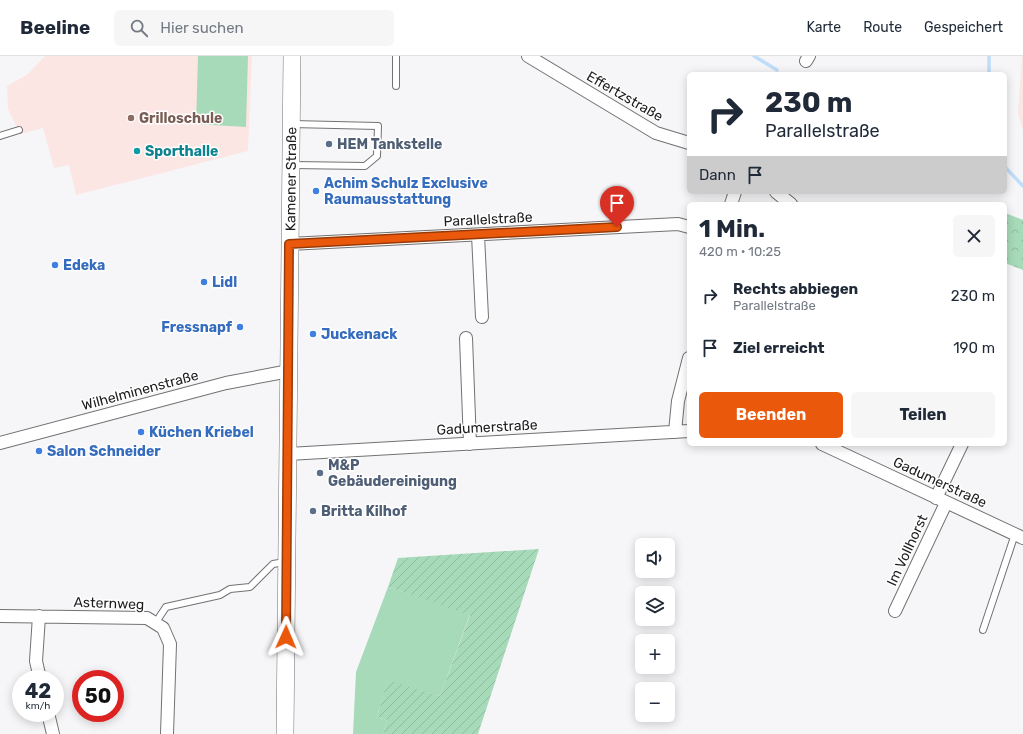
<!DOCTYPE html>
<html lang="de">
<meta charset="utf-8">
<style>
:root{--surface:#fff;--page:#f6f6f7;--text:#1f2937;--muted:#747a83;--line:#e0e1e3;--accent:#ea580c}
body{margin:0;font-family:Rubik,sans-serif;background:var(--page);color:var(--text);height:100vh;display:flex;flex-direction:column;font-size:15px;white-space:nowrap}
*{box-sizing:border-box;margin:0}
p{font-size:13px;color:var(--muted)}
.icon{flex:none;width:22px;height:22px;fill:none;stroke:currentColor;stroke-width:2;stroke-linecap:round;stroke-linejoin:round}
.map{position:relative;flex:1;overflow:hidden}
.side{position:absolute;left:687px;top:146px;width:320px;height:244px;display:flex;flex-direction:column;background:var(--surface);border-radius:6px;box-shadow:0 2px 10px #0003}
.side>*{flex:none}
.banner{position:absolute;left:687px;top:16px;width:320px;height:122px;border-radius:6px;box-shadow:0 2px 10px #0003;background:#fff;color:var(--text);overflow:hidden}
.tools{position:absolute;left:635px;top:482px;display:grid;gap:8px}
.tools a{display:grid;place-items:center;width:40px;height:40px;border-radius:6px;background:var(--surface);box-shadow:0 2px 10px #0003;font-size:20px}
.speed{position:absolute;left:12px;top:614px;display:flex;gap:8px;font-size:20px;font-weight:700;text-align:center}
.speed>*{display:grid;place-content:center;width:52px;height:52px;border-radius:50%;background:var(--surface);box-shadow:0 2px 10px #0003;line-height:1}
.speed small{font-size:10px;font-weight:400}
.speed .limit{border:6px solid #d22;background:#fff;color:#111}
.pin{position:absolute;display:grid;place-items:center;width:34px;height:34px;color:#fff;margin:-41px -17px;border-radius:50% 50% 50% 0;rotate:-45deg;box-shadow:0 0 4px #0007}
.pin .icon{rotate:45deg}
.me{position:absolute;width:44px;margin:-22px;rotate:1deg;stroke-linejoin:round;filter:drop-shadow(0 0 3px #0008)}
.turn{display:flex;align-items:center;gap:14px;height:84px;padding:0 12px;font-size:18px}
.turn .icon{width:52px;height:52px;stroke-width:2.5}
.turn b{display:block;font-size:28px;line-height:34px}
.then{display:flex;align-items:center;height:38px;padding:0 12px;background:#0003;gap:8px;font-size:15px}
.round{display:grid;place-items:center;flex:none;width:42px;height:42px;border-radius:6px;background:var(--page)}
.headline{display:flex;align-items:center;justify-content:space-between;height:68px;padding:0 12px}
h1{font-size:24px;font-weight:700;line-height:30px}
.button{display:flex;gap:8px;margin-top:auto;padding:8px 12px}
.button a{flex:1;height:46px;border-radius:6px;background:var(--accent);color:#fff;font-size:16px;font-weight:700;line-height:46px;text-align:center}
.button a+a{background:var(--page);color:var(--text)}
ul{padding:0;list-style:none}
li{display:flex;align-items:center;gap:12px;height:52px;padding:0 12px}
li div{flex:1}
li b{display:block;font-size:15px}
li em{font-style:normal}
header{display:flex;align-items:center;gap:24px;box-sizing:border-box;height:56px;padding:0 20px;background:var(--surface);border-bottom:1px solid var(--line)}
header strong{font-size:19px}
nav{display:flex;gap:22px;margin-inline-start:auto;font-size:14px}
.search{width:280px;height:36px;background:var(--page);display:flex;align-items:center;gap:10px;box-sizing:border-box;padding:0 14px;border-radius:6px;color:var(--muted);font-size:15px}
.map>svg:first-child{display:block}
.education{fill:#fce6e4}
.grass{fill:#a7dab9}
.park{fill:url(#park-crowns)}
.garden{fill:url(#garden-furrows)}
.lines{fill:none;stroke-linecap:round;stroke-linejoin:round}
.stream{stroke:#c0ddf9;stroke-width:3.5}
.service-casing{stroke:#727273;stroke-width:8}
.minor-casing{stroke:#727273;stroke-width:14}
.secondary-casing{stroke:#727273;stroke-width:18}
.service{stroke:#fff;stroke-width:6}
.minor{stroke:#fff;stroke-width:12}
.secondary{stroke:#fff;stroke-width:17}
.route-casing{stroke:#983908;stroke-width:10}
.route{stroke:#ea580c;stroke-width:7}
.education-dot{fill:#8d6e63;stroke:#fff;stroke-width:1.5}
.service-dot{fill:#5c6f8a;stroke:#fff;stroke-width:1.5}
.culture-dot{fill:#0f9aa8;stroke:#fff;stroke-width:1.5}
.shop-dot{fill:#3f7fe0;stroke:#fff;stroke-width:1.5}
.labels{text-anchor:middle;stroke-width:3;stroke-linejoin:round;paint-order:stroke}
.street-label{font-size:14px;fill:#1e1e1e;stroke:#fff}
.education-label{font-size:14px;font-weight:bold;fill:#785e54;stroke:#fff;text-anchor:start}
.service-label{font-size:14px;font-weight:bold;fill:#4e5e75;stroke:#fff;text-anchor:start}
.culture-label{font-size:14px;font-weight:bold;fill:#0d838f;stroke:#fff;text-anchor:start}
.shop-label{font-size:14px;font-weight:bold;fill:#366cbe;stroke:#fff;text-anchor:start}
</style>
<header>
<strong>Beeline</strong>
<div class="search"><svg class="icon" aria-label="search" viewBox="0 0 24 24"><circle cx="10" cy="10" r="6"/><path d="M15 15l6 6"/></svg>Hier suchen</div>
<nav><a>Karte</a><a>Route</a><a>Gespeichert</a></nav>
</header>
<div class="map">
<svg width="1023" height="678" viewBox="0 0 1023 678">
<defs>
<pattern id="park-crowns" width="20" height="18" patternUnits="userSpaceOnUse"><rect width="20" height="18" fill="#a7dab9"/><path d="M2 6a3 3 0 1 1 6 0M12 15a3 3 0 1 1 6 0" fill="none" stroke="#8fbb9f"/></pattern>
<pattern id="garden-furrows" width="10" height="10" patternUnits="userSpaceOnUse"><rect width="10" height="10" fill="#a7dab9"/><path d="M-1 1l2-2M0 10L10 0M9 11l2-2" fill="none" stroke="#8fbb9f"/></pattern>
</defs>
<rect width="100%" height="100%" fill="#f6f6f8"/>
<path class="education" d="M 45,0 L 252,0 L 248,95 L 76,139 L 69,109 L 54,112 L 43,72 L 20,78 L 8,53 L 7,30 L 28,18 Z
M 1022,0 L 1023,0 L 1023,75 L 1018,57 Z"/>
<path class="grass" d="M 198,0 L 248,0 L 246,71 L 196,68 Z
M 388,531 L 470,558 L 440,640 L 387,625 L 377,661 L 387,664 L 383,678 L 353,678 L 356,616 Z"/>
<path class="park" d="M 1005,157 L 1023,164 L 1023,214 L 1005,207 Z"/>
<path class="garden" d="M 539,493 L 478,678 L 383,678 L 387,664 L 377,661 L 387,624 L 440,640 L 470,559 L 388,531 L 398,502 Z"/>
<g class="lines">
<path class="stream" d="M 754,0 L 777,14
M 989,18 L 989,0
M 1005,111 L 1023,130"/>
<g class="service-casing">
<path id="service" d="M 396,0 L 396,30
M 292,68 L 378,70 L 377,100 L 365,110 L 292,109
M 0,80 L 19,74
M 156,566 L 166,551 L 220,539 L 230,533 L 250,531 L 273,508 L 285,506
M 983,574 L 1015,478"/>
</g>
<g class="minor-casing">
<path id="minor" d="M 528,0 L 656,77 L 689,87
M 806,5 L 809,0
M 776,136 L 791,148
M 731,148 L 735,136
M 478,179 L 482,261
M 289,188 L 678,168 L 689,171
M 466,282 L 470,388
M 675,376 L 678,345 L 689,302
M 0,387 L 226,327 L 289,315
M 822,388 L 1023,482
M 288,398 L 689,375
M 936,442 L 962,388
M 895,555 L 946,447
M 0,560 L 147,562 L 163,572 L 170,588 L 167,678
M 39,560 L 36,605 L 40,623
M 48,657 L 53,678"/>
</g>
<g class="secondary-casing">
<g id="secondary">
<path id="s1" d="M 285,678 L 292,0"/>
</g>
</g>
<use href="#service" class="service"/>
<use href="#minor" class="minor"/>
<use href="#secondary" class="secondary"/>
</g>
<g class="lines">
<g class="route-casing">
<path id="route" d="M 286,581 L 289,188 L 617,171"/>
</g>
<use href="#route" class="route"/>
</g>
<circle class="education-dot" cx="131" cy="62" r="4"/>
<g class="service-dot">
<circle cx="329" cy="88" r="4"/>
<circle cx="320" cy="417" r="4"/>
<circle cx="313" cy="455" r="4"/>
</g>
<circle class="culture-dot" cx="137" cy="95" r="4"/>
<g class="shop-dot">
<circle cx="316" cy="135" r="4"/>
<circle cx="55" cy="209" r="4"/>
<circle cx="204" cy="226" r="4"/>
<circle cx="240" cy="271" r="4"/>
<circle cx="313" cy="278" r="4"/>
<circle cx="141" cy="376" r="4"/>
<circle cx="39" cy="395" r="4"/>
</g>
<g class="labels">
<g class="street-label">
<text transform="translate(625 40) rotate(30)" y="5">Effertzstraße</text>
<text dy="5" stroke="none"><textPath href="#s1" startOffset="555">Kamener Straße</textPath></text>
<text transform="translate(488 163) rotate(-3)" y="5">Parallelstraße</text>
<text transform="translate(140 334) rotate(-15)" y="5">Wilhelminenstraße</text>
<text transform="translate(487 371) rotate(-3)" y="5">Gadumerstraße</text>
<text transform="translate(940 426) rotate(25)" y="5">Gadumerstraße</text>
<text transform="translate(907 494) rotate(-65)" y="5">Im Vollhorst</text>
<text transform="translate(109 547) rotate(2)" y="5">Asternweg</text>
</g>
<g class="education-label">
<text x="139" y="67">Grilloschule</text>
</g>
<g class="service-label">
<text x="337" y="93">HEM Tankstelle</text>
<text x="328" y="414">M&amp;P<tspan x="328" dy="16">Gebäudereinigung</tspan></text>
<text x="321" y="460">Britta Kilhof</text>
</g>
<g class="culture-label">
<text x="145" y="100">Sporthalle</text>
</g>
<g class="shop-label">
<text x="324" y="132">Achim Schulz Exclusive<tspan x="324" dy="16">Raumausstattung</tspan></text>
<text x="63" y="214">Edeka</text>
<text x="212" y="231">Lidl</text>
<text x="232" y="276" text-anchor="end">Fressnapf</text>
<text x="321" y="283">Juckenack</text>
<text x="149" y="381">Küchen Kriebel</text>
<text x="47" y="400">Salon Schneider</text>
</g>
</g>
</svg>
<div class="tools">
<a><svg class="icon" aria-label="sound" viewBox="0 0 24 24"><path d="M4 9h4l5-4v14l-5-4H4zM17 9q2 3 0 6"/></svg></a>
<a><svg class="icon" aria-label="layers" viewBox="0 0 24 24"><path d="M12 4l9 5-9 5-9-5zM3 14l9 5 9-5"/></svg></a>
<a>+</a>
<a>−</a>
</div>
<div class="speed"><div>42<small>km/h</small></div><div class="limit">50</div></div>
<div class="pin" style="left:617px;top:171px;background:#d93025"><svg class="icon" aria-label="arrive" viewBox="0 0 24 24"><path d="M6 21V4h12l-3 4 3 4H6"/></svg></div>
<svg class="me" style="left:286px;top:581px" viewBox="-20 -20 40 40"><path d="M0-17L14 15 0 8-14 15z" fill="#ea580c" stroke="#fff" stroke-width="4"/></svg>
<div class="banner">
<div class="turn"><svg class="icon" aria-label="right" viewBox="0 0 24 24"><path d="M7 20v-9h11M14 6l5 5-5 5"/></svg><div><b>230 m</b>Parallelstraße</div></div>
<div class="then">Dann<svg class="icon" aria-label="arrive" viewBox="0 0 24 24"><path d="M6 21V4h12l-3 4 3 4H6"/></svg></div>
</div>
<section class="side">
<div class="headline"><div><h1>1 Min.</h1><p>420 m · 10:25</p></div><a class="round"><svg class="icon" aria-label="close" viewBox="0 0 24 24"><path d="M6 6l12 12M18 6L6 18"/></svg></a></div>
<ul>
<li><svg class="icon" aria-label="right" viewBox="0 0 24 24"><path d="M7 20v-9h11M14 6l5 5-5 5"/></svg><div><b>Rechts abbiegen</b><p>Parallelstraße</p></div><em>230 m</em></li>
<li><svg class="icon" aria-label="arrive" viewBox="0 0 24 24"><path d="M6 21V4h12l-3 4 3 4H6"/></svg><div><b>Ziel erreicht</b></div><em>190 m</em></li>
</ul>
<div class="button"><a>Beenden</a><a>Teilen</a></div>
</section>
</div>
